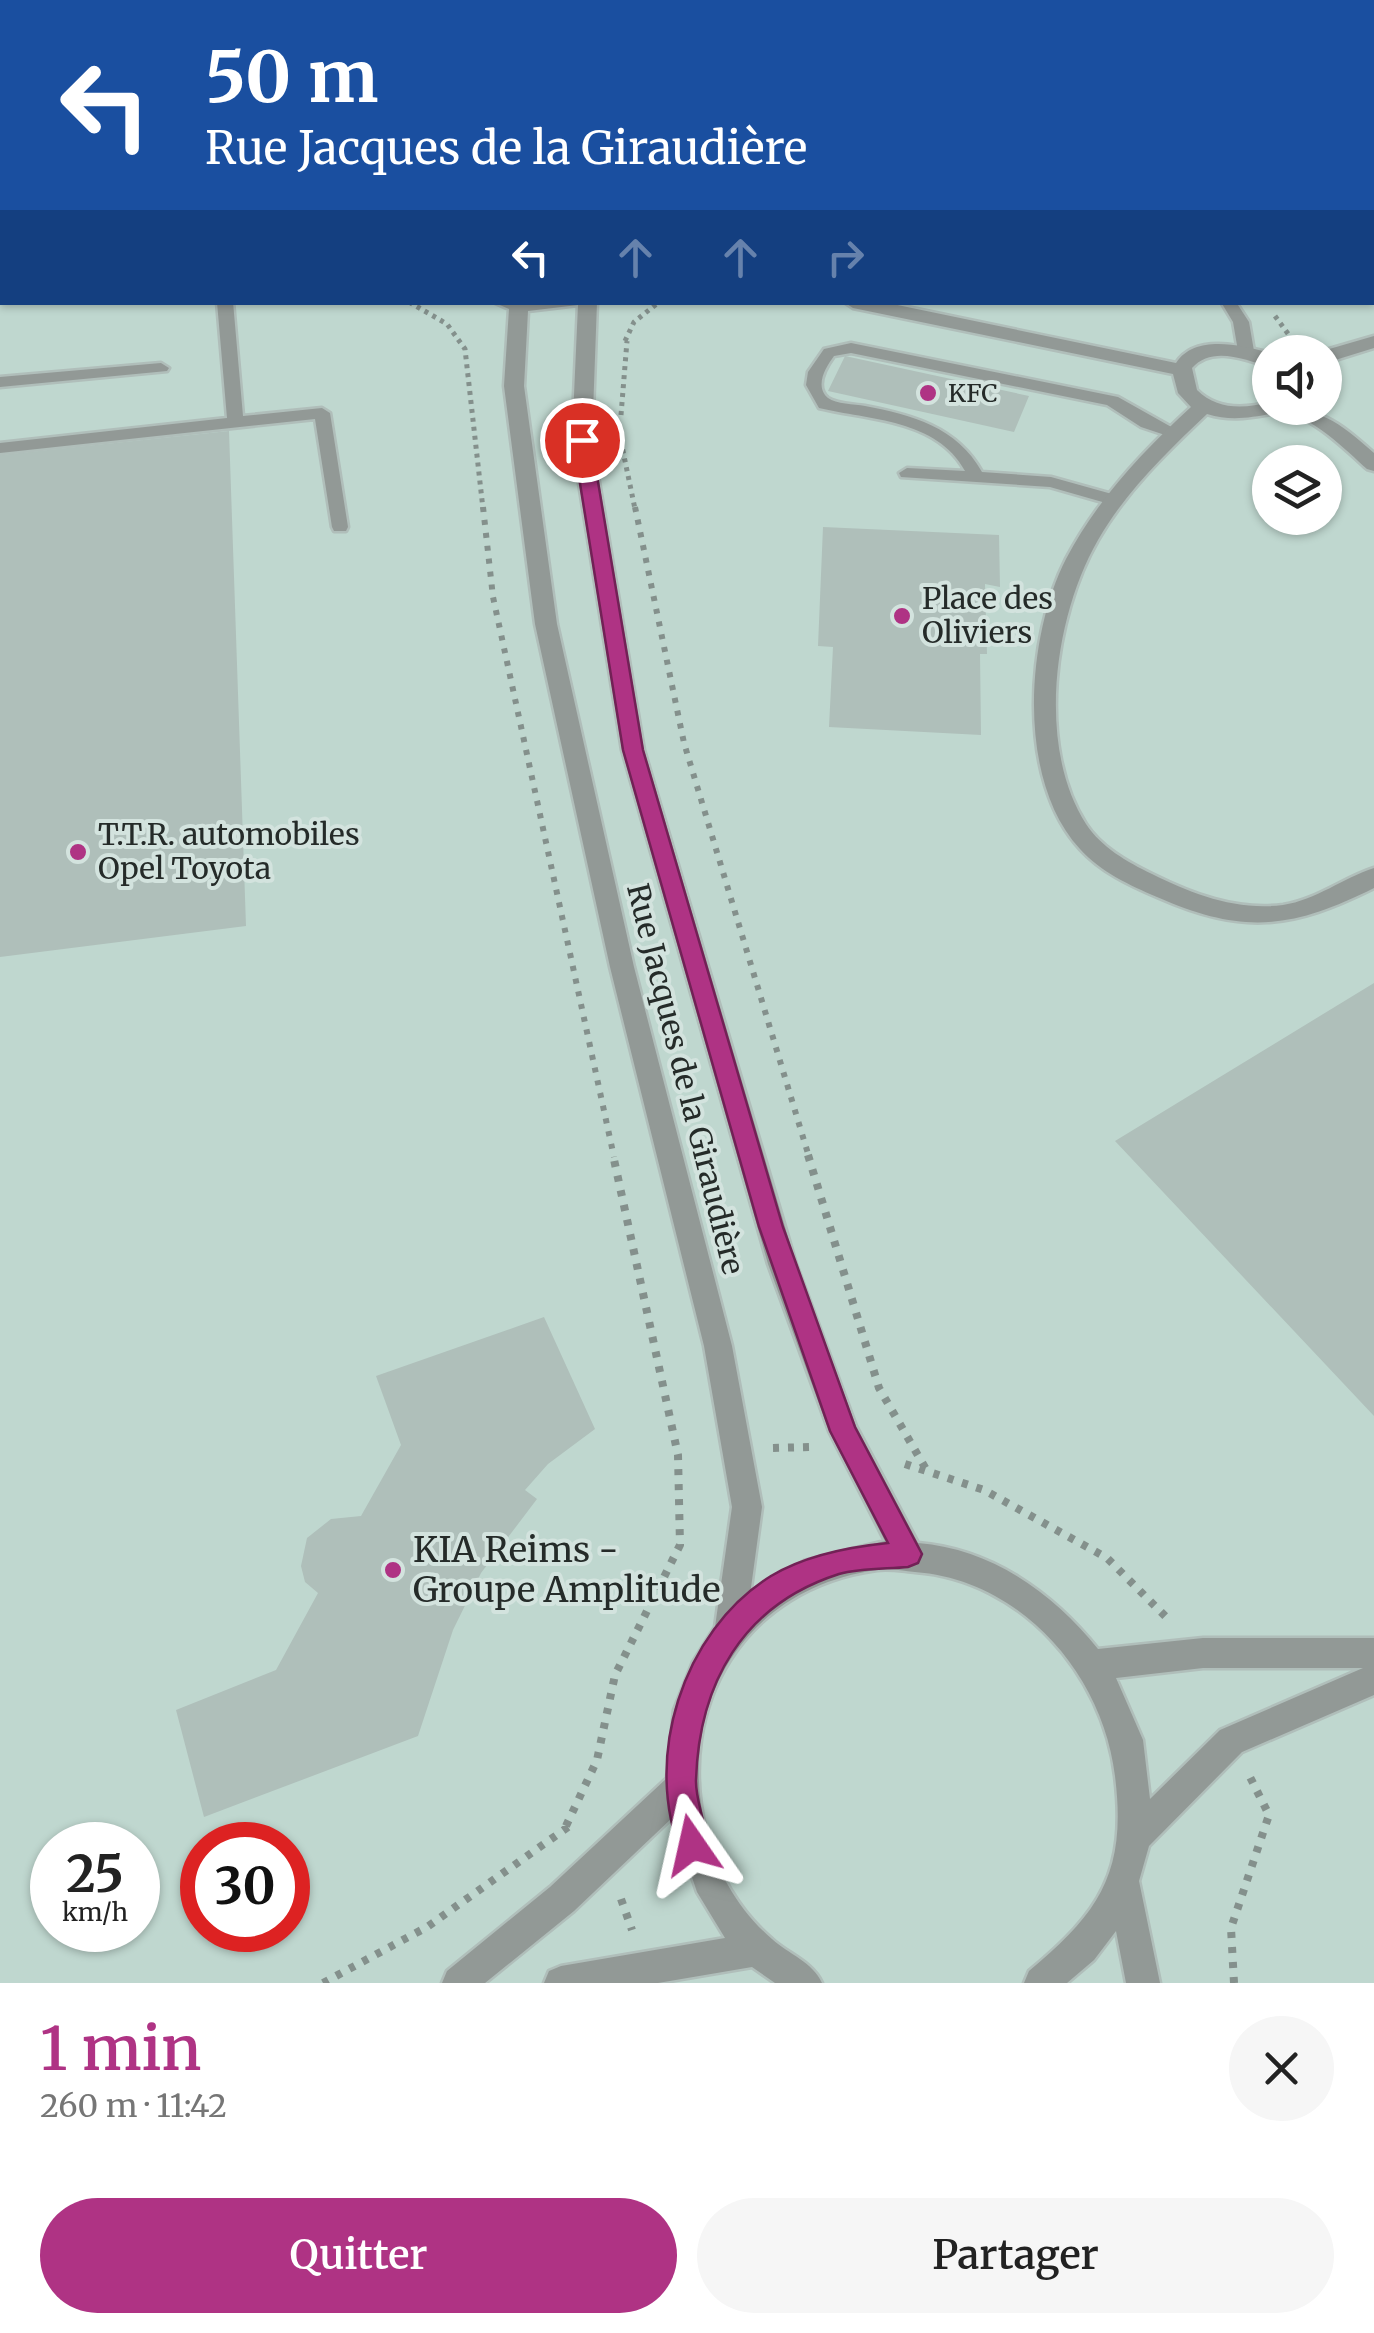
<!DOCTYPE html>
<html lang="fr">
<meta charset="utf-8">
<style>
:root{--surface:#fff;--page:#f6f6f6;--text:#222;--muted:#767676;--accent:#af3384}
body{margin:0;font-family:Merriweather,serif;background:var(--page);color:var(--text);height:100vh;display:flex;flex-direction:column;font-size:38px;white-space:nowrap}
*{box-sizing:border-box;margin:0}
p{font-size:32px;color:var(--muted)}
.icon{flex:none;width:55px;height:55px;fill:none;stroke:currentColor;stroke-width:2;stroke-linecap:round;stroke-linejoin:round}
.map{position:relative;height:1983px;overflow:hidden}
.side{display:flex;flex-direction:column;background:var(--surface);flex:1}
.side>*{flex:none}
.top-card{position:absolute;left:0px;top:0px;width:1375px;height:305px;box-shadow:0 2px 8px #0004;background:#1a4fa0;color:#fff;overflow:hidden}
.controls{position:absolute;left:1252px;top:335px;display:grid;gap:20px}
.controls a{display:grid;place-items:center;width:90px;height:90px;border-radius:50%;background:var(--surface);box-shadow:0 2px 8px #0004;font-size:50px}
.speed{position:absolute;left:30px;top:1822px;display:flex;gap:20px;font-size:50px;font-weight:700;text-align:center}
.speed>*{display:grid;place-content:center;width:130px;height:130px;border-radius:50%;background:var(--surface);box-shadow:0 2px 8px #0004;line-height:1}
.speed small{font-size:25px;font-weight:400}
.speed .limit{border:15px solid #d22;background:#fff;color:#111}
.pin{position:absolute;display:grid;place-items:center;width:85px;height:85px;color:#fff;margin:-42px;border:5px solid #fff;border-radius:50%;box-shadow:0 2px 10px #0007}
.me{position:absolute;width:110px;margin:-55px;rotate:349deg;stroke-linejoin:round;filter:drop-shadow(0 0 8px #0008)}
.turn{display:flex;align-items:center;gap:35px;height:210px;padding:0 40px;font-size:45px}
.turn .icon{width:130px;height:130px;stroke-width:2.5}
.turn b{display:block;font-size:70px;line-height:85px}
.lanes{display:flex;align-items:center;height:95px;padding:0 40px;background:#0003;justify-content:center;gap:50px;direction:ltr}
.lanes .off{opacity:.35}
.round{display:grid;place-items:center;flex:none;width:105px;height:105px;border-radius:52px;background:var(--page)}
.overview{display:flex;align-items:center;justify-content:space-between;height:170px;padding:0 40px}
h1{font-size:60px;font-weight:600;line-height:75px;color:var(--accent)}
.action{display:flex;gap:20px;margin-top:auto;padding:20px 40px}
.action a{flex:1;height:115px;border-radius:60px;background:var(--accent);color:#fff;font-size:40px;font-weight:600;line-height:115px;text-align:center}
.action a+a{background:var(--page);color:var(--text)}
.map>svg:first-child{display:block}
.built{fill:#bfd7cf;fill-rule:evenodd}
.building{fill:#afbfba}
.lines{fill:none;stroke-linecap:round;stroke-linejoin:round}
.lane-casing{stroke:#b0beba;stroke-width:5}
.street-casing{stroke:#b0beba;stroke-width:5}
.path-far2{stroke:#84908c;stroke-width:5;stroke-dasharray:4 5;stroke-linecap:butt}
.path-far1{stroke:#84908c;stroke-width:6;stroke-dasharray:5 8;stroke-linecap:butt}
.path{stroke:#84908c;stroke-width:8;stroke-dasharray:6 9;stroke-linecap:butt}
.lane{fill:#929996;fill-rule:evenodd}
.street{fill:#929996;fill-rule:evenodd}
.route{fill:#af3384;stroke:#722156;stroke-width:2.5}
.poi-dot{fill:#af3384;stroke:#d3e3de;stroke-width:4}
.labels{text-anchor:middle;stroke-width:8;stroke-linejoin:round;paint-order:stroke}
.far-poi-label{font-size:25px;fill:#252b29;stroke:#d3e3de;text-anchor:start}
.poi-label{font-size:30px;fill:#252b29;stroke:#d3e3de;text-anchor:start}
.street-label{font-size:30px;fill:#252b29;stroke:#d3e3de}
.near-poi-label{font-size:35px;fill:#252b29;stroke:#d3e3de;text-anchor:start}
</style>
<div class="map">
<svg width="1374" height="1983" viewBox="0 0 1374 1983">
<rect width="100%" height="100%" fill="#d3e3de"/>
<path class="built" d="M 0,0 L 1374,0 L 1374,1983 L 0,1983 ZM 2,2 L 1372,2 L 1372,302 L 2,302 ZM 1270,352 L 1325,352 L 1325,408 L 1270,408 ZM 1270,462 L 1325,462 L 1325,518 L 1270,518 ZM 52,1845 L 138,1845 L 138,1930 L 52,1930 ZM 202,1845 L 288,1845 L 288,1930 L 202,1930 Z"/>
<path class="building" d="M 845,356 L 1029,396 L 1014,432 L 828,391 Z
M 229,431 L 246,926 L 0,957 L 0,455 Z
M 823,527 L 999,535 L 1000,587 L 985,584 L 987,654 L 980,654 L 981,735 L 829,727 L 833,647 L 818,646 Z
M 1374,983 L 1374,1416 L 1115,1141 Z
M 544,1317 L 595,1429 L 548,1464 L 525,1490 L 537,1499 L 481,1573 L 453,1630 L 418,1736 L 204,1817 L 176,1710 L 276,1670 L 318,1593 L 305,1582 L 301,1566 L 307,1538 L 331,1519 L 361,1516 L 401,1445 L 376,1376 Z"/>
<g class="lines">
<g class="lane-casing">
<path id="lane" d="M 0,129 L 2,129 L 2,137 L 0,137 Z
M 217,302 L 233,302 L 243,416 L 322,408 L 330,413 L 348,527 L 346,531 L 334,531 L 332,527 L 315,419 L 0,453 L 0,443 L 227,418 Z
M 1221,302 L 1236,302 L 1249,322 L 1254,351 L 1251,354 L 1246,356 L 1238,351 L 1233,322 Z
M 851,343 L 1118,397 L 1182,433 L 1174,438 L 1141,427 L 1107,405 L 851,353 L 834,356 C 826,367 814,386 828,398 C 836,404 854,404 865,406 C 912,415 957,427 982,472 L 1051,477 L 1119,496 L 1121,500 L 1113,505 L 1050,487 L 901,477 L 899,473 L 907,468 L 965,471 C 937,419 869,420 819,408 L 806,385 L 808,372 L 824,349 Z
M 161,363 L 169,368 L 167,371 L 0,387 L 0,377 Z"/>
</g>
<g class="street-casing">
<path id="street" d="M 540,0 L 556,0 L 556,2 L 540,2 Z
M 0,248 L 2,249 L 2,260 L 0,260 Z
M 493,302 L 597,302 L 592,440 L 644,750 L 796,1264 L 856,1426 L 918,1543 C 992,1549 1053,1593 1098,1649 L 1203,1638 L 1374,1638 L 1374,1695 L 1242,1752 L 1149,1846 L 1139,1881 L 1160,1983 L 1126,1983 L 1116,1931 L 1094,1960 L 1067,1983 L 1024,1983 L 1029,1971 C 1100,1912 1127,1872 1115,1776 C 1103,1674 1021,1580 915,1572 C 903,1571 889,1568 877,1570 C 745,1588 675,1704 706,1831 C 716,1871 740,1912 772,1939 C 788,1954 813,1962 822,1983 L 775,1983 L 752,1967 L 658,1983 L 544,1983 L 549,1971 L 561,1966 L 725,1938 L 697,1892 L 672,1818 L 574,1911 L 485,1983 L 442,1983 L 447,1971 L 550,1887 L 667,1778 L 674,1710 L 693,1662 L 715,1627 L 732,1507 L 704,1346 L 610,967 L 535,624 L 504,386 L 509,309 ZM 578,305 L 572,440 L 622,750 L 768,1264 L 829,1431 L 885,1541 L 804,1561 L 750,1595 L 762,1507 L 732,1346 L 634,967 L 557,624 L 524,386 L 528,311 ZM 1203,1668 L 1363,1668 L 1220,1730 L 1150,1799 L 1143,1740 L 1116,1678 Z
M 844,302 L 883,302 L 1176,363 C 1195,334 1239,345 1267,352 L 1270,367 C 1246,360 1212,345 1192,368 L 1197,390 C 1217,410 1244,409 1270,402 L 1270,408 C 1322,408 1336,420 1374,453 L 1374,471 L 1367,469 C 1346,450 1305,409 1277,413 C 1251,417 1233,422 1207,414 C 1167,452 1126,491 1098,540 C 1054,616 1036,746 1086,824 C 1101,847 1127,862 1152,874 C 1192,894 1236,911 1283,905 C 1316,900 1343,878 1374,868 L 1374,888 C 1292,929 1243,935 1157,897 C 1129,885 1101,872 1080,849 C 1016,780 1026,637 1066,559 C 1097,500 1142,452 1191,407 L 1178,393 L 1173,374 L 853,308 Z
M 1374,336 L 1374,348 L 1332,361 L 1325,363 L 1325,352 L 1319,352 Z"/>
</g>
<path class="path-far2" d="M 895,0 L 904,2
M 409,302 L 447,324 L 465,349 L 483,509
M 1275,316 L 1297,346
M 625,341 L 634,322 L 659,302
M 621,415 L 627,341
M 619,432 L 635,509"/>
<path class="path-far1" d="M 483,507 L 493,597 L 614,1157
M 635,507 L 684,743 L 809,1157"/>
<path class="path" d="M 808,1155 L 879,1388 L 927,1471
M 773,1448 L 810,1447
M 905,1464 L 984,1490 L 1107,1558 L 1166,1617
M 566,1826 L 597,1760 L 615,1675 L 680,1545 L 678,1455 L 613,1155
M 621,1899 L 632,1930
M 323,1983 L 427,1927 L 568,1827
M 1234,1983 L 1231,1928 L 1269,1815 L 1249,1775"/>
<use href="#lane" class="lane"/>
<use href="#street" class="street"/>
</g>
<path class="route" d="M 582,434 L 591,440 L 643,750 L 783,1227 L 855,1427 L 922,1554 L 918,1563 L 908,1567 C 886,1569 860,1568 839,1574 C 742,1605 699,1684 696,1780 C 695,1805 712,1832 703,1855 L 692,1860 L 682,1855 C 642,1760 682,1631 771,1576 C 806,1555 848,1547 888,1543 L 830,1431 L 759,1227 L 623,750 L 573,440 Z"/>
<g class="poi-dot">
<circle cx="928" cy="393" r="10"/>
<circle cx="902" cy="616" r="10"/>
<circle cx="78" cy="852" r="10"/>
<circle cx="393" cy="1570" r="10"/>
</g>
<g class="labels">
<g class="far-poi-label">
<text x="948" y="402">KFC</text>
</g>
<g class="poi-label">
<text x="922" y="609">Place des<tspan x="922" dy="34">Oliviers</tspan></text>
<text x="98" y="845">T.T.R. automobiles<tspan x="98" dy="34">Opel Toyota</tspan></text>
</g>
<g class="street-label">
<text transform="translate(685 1079) rotate(76)" y="10">Rue Jacques de la Giraudière</text>
</g>
<g class="near-poi-label">
<text x="413" y="1562">KIA Reims -<tspan x="413" dy="40">Groupe Amplitude</tspan></text>
</g>
</g>
</svg>
<div class="controls">
<a><svg class="icon" aria-label="sound" viewBox="0 0 24 24"><path d="M4 9h4l5-4v14l-5-4H4zM17 9q2 3 0 6"/></svg></a>
<a><svg class="icon" aria-label="layers" viewBox="0 0 24 24"><path d="M12 4l9 5-9 5-9-5zM3 14l9 5 9-5"/></svg></a>
</div>
<div class="speed"><div>25<small>km/h</small></div><div class="limit">30</div></div>
<div class="pin" style="left:582px;top:440px;background:#d93025"><svg class="icon" aria-label="arrive" viewBox="0 0 24 24"><path d="M6 21V4h12l-3 4 3 4H6"/></svg></div>
<svg class="me" style="left:692px;top:1845px" viewBox="-20 -20 40 40"><path d="M0-17L14 15 0 8-14 15z" fill="#af3384" stroke="#fff" stroke-width="4"/></svg>
<div class="top-card">
<div class="turn"><svg class="icon" aria-label="left" viewBox="0 0 24 24"><path d="M17 20v-9H6M10 6l-5 5 5 5"/></svg><div><b>50 m</b>Rue Jacques de la Giraudière</div></div>
<div class="lanes"><svg class="icon" aria-label="left" viewBox="0 0 24 24"><path d="M17 20v-9H6M10 6l-5 5 5 5"/></svg><svg class="icon off" aria-label="ahead" viewBox="0 0 24 24"><path d="M12 20V5M6 11l6-6 6 6"/></svg><svg class="icon off" aria-label="ahead" viewBox="0 0 24 24"><path d="M12 20V5M6 11l6-6 6 6"/></svg><svg class="icon off" aria-label="right" viewBox="0 0 24 24"><path d="M7 20v-9h11M14 6l5 5-5 5"/></svg></div>
</div>
</div>
<section class="side">
<div class="overview"><div><h1>1 min</h1><p>260 m · 11:42</p></div><a class="round"><svg class="icon" aria-label="close" viewBox="0 0 24 24"><path d="M6 6l12 12M18 6L6 18"/></svg></a></div>
<div class="action"><a>Quitter</a><a>Partager</a></div>
</section>
